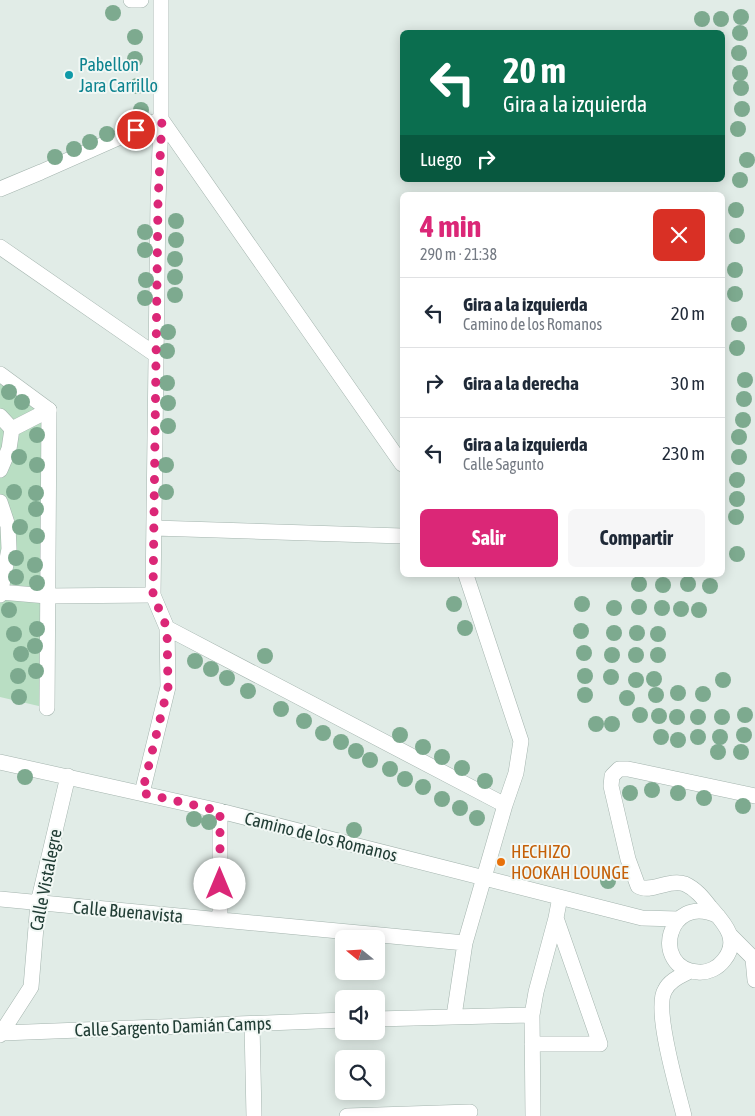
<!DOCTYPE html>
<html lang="es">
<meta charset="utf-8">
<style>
:root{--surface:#fff;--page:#f6f6f7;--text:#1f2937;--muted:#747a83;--line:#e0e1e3;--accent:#db2777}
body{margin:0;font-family:"Asap Condensed",sans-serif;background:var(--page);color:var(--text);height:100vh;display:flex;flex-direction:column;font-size:19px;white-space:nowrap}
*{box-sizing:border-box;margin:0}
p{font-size:16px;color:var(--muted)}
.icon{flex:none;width:28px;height:28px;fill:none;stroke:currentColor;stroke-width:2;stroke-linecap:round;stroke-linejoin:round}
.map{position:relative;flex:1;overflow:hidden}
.side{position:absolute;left:400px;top:192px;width:325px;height:385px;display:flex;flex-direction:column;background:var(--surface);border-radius:8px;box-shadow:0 2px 12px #0003}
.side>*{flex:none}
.guide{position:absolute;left:400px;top:30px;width:325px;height:152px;border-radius:8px;box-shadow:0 2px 12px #0003;background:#0b6e4f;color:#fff;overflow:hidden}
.needle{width:32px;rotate:288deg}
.fabs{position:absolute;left:335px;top:930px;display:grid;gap:10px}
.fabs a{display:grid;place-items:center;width:50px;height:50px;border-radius:8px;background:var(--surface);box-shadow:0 2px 12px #0003;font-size:25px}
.pin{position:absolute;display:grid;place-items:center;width:42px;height:42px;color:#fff;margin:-21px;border:2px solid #fff;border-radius:50%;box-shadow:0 1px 5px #0007}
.me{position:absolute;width:55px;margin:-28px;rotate:0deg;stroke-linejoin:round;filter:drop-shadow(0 0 4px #0008)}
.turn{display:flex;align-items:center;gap:18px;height:105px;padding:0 20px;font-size:22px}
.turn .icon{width:65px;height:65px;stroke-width:2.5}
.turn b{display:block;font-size:35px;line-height:42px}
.then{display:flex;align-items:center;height:48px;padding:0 20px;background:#0003;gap:10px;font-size:19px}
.round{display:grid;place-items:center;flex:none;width:52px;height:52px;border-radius:8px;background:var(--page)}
.summary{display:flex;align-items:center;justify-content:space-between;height:85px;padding:0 20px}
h1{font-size:30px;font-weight:700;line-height:38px;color:var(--accent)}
.button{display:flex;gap:10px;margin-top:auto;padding:10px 20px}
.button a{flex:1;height:58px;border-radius:8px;background:var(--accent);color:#fff;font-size:20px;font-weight:700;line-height:58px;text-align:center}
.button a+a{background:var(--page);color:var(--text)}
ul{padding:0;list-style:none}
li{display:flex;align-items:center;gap:15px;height:70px;padding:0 20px;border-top:1px solid var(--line)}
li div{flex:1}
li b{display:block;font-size:19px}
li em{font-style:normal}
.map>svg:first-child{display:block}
.green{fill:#b9dec3}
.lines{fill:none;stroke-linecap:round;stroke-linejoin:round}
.pedestrian-casing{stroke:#a4b4ae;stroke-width:16}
.minor-casing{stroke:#a4b4ae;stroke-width:16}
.pedestrian{stroke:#fff;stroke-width:15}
.minor{stroke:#fff;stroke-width:15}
.tree{fill:#7daa8f}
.route{stroke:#db2777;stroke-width:9;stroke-dasharray:0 16.2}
.culture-dot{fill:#0f9aa8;stroke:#f2f8f5;stroke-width:2}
.food-dot{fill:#e8710a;stroke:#f2f8f5;stroke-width:2}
.labels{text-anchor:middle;stroke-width:4;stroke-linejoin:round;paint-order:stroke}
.culture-label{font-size:18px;fill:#0d838f;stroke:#f2f8f5;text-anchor:start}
.street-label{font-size:18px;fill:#213d35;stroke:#f2f8f5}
.food-label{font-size:18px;fill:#c56008;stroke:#f2f8f5;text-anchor:start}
</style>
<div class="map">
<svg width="755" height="1116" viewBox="0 0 755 1116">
<rect width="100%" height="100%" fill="#e1ece7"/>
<path class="green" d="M 0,377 L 49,410 L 43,707 L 0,697 Z"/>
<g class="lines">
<g class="pedestrian-casing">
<path id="pedestrian" d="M 0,416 L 12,429 L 9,449 L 0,470
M 12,429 L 49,410
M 0,502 L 8,526 L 9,549 L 0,595
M 0,592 L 47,596 L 153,595
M 753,959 L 755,980"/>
</g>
<g class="minor-casing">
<path id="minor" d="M 131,0 L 141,0
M 0,189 L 41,172 L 161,119 L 402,464
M 0,247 L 156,355
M 0,374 L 49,410 L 47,708
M 154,528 L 402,536
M 466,575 L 521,741 L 516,773 L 505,805
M 167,628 L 505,805 L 465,943 L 454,1016
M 0,762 L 220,811 L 642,918 L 678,919
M 142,793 L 168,687 L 167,628 L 153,595 L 158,202 L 161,119 L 161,0
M 0,899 L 465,943
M 718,916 C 667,891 650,969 698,972 C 708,973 718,968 724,960 C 741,939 723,922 710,907 C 703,898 696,889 685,884 C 669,878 651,894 638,886 L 628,859 L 611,786 L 612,776 L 619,769 L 628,769 L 755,796
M 220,920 L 220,811
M 730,935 L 755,960
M 376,1019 L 532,1015
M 252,1024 L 254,1116
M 2,1033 L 344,1020
M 0,1035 L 31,987 L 38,903 L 68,776
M 532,1044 L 600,1044 L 556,918
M 347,1116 L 470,1112
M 533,1116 L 532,1015 L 536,992 L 556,918 L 560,897
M 684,1116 C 678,1091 653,1009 665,990 C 670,980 681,976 690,971"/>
</g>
<use href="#pedestrian" class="pedestrian"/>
<use href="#minor" class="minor"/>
</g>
<g class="tree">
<circle cx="113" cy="13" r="8"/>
<circle cx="741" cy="17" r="8"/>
<circle cx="702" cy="19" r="8"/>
<circle cx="721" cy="19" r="8"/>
<circle cx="740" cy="33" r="8"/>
<circle cx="135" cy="37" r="8"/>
<circle cx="739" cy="53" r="8"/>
<circle cx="135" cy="59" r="8"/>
<circle cx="740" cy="73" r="8"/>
<circle cx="137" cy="86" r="8"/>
<circle cx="741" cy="88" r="8"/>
<circle cx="742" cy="109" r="8"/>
<circle cx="141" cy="110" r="8"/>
<circle cx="738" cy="129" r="8"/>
<circle cx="107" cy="134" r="8"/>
<circle cx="90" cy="142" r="8"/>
<circle cx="74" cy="149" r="8"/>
<circle cx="55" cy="157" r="8"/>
<circle cx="747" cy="160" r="8"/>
<circle cx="740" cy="180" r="8"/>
<circle cx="736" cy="210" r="8"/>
<circle cx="176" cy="221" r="8"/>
<circle cx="145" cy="232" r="8"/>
<circle cx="737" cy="236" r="8"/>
<circle cx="176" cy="240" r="8"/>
<circle cx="145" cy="250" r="8"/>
<circle cx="175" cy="259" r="8"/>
<circle cx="735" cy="270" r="8"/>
<circle cx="175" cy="277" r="8"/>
<circle cx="146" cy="280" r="8"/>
<circle cx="735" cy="294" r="8"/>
<circle cx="175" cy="295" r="8"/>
<circle cx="145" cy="298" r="8"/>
<circle cx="739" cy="324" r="8"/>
<circle cx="168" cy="332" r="8"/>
<circle cx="737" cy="348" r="8"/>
<circle cx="167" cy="351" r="8"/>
<circle cx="745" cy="380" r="8"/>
<circle cx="167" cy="383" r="8"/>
<circle cx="9" cy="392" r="8"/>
<circle cx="744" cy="399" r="8"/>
<circle cx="22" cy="402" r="8"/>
<circle cx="168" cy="403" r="8"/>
<circle cx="743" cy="420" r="8"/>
<circle cx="168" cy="426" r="8"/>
<circle cx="37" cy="435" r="8"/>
<circle cx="739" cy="437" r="8"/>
<circle cx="19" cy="457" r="8"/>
<circle cx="739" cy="457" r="8"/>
<circle cx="37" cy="465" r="8"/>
<circle cx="166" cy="465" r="8"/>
<circle cx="737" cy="480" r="8"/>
<circle cx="14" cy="492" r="8"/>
<circle cx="166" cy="492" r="8"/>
<circle cx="36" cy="493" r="8"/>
<circle cx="737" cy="499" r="8"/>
<circle cx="36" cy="509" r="8"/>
<circle cx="736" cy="517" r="8"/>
<circle cx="20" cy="527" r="8"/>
<circle cx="37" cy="536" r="8"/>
<circle cx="737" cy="554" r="8"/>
<circle cx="16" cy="558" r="8"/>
<circle cx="35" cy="565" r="8"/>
<circle cx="16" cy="577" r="8"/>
<circle cx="37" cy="583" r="8"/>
<circle cx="639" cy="584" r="8"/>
<circle cx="688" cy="584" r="8"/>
<circle cx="663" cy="585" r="8"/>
<circle cx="710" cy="586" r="8"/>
<circle cx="454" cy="604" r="8"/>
<circle cx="582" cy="604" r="8"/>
<circle cx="639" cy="607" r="8"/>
<circle cx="614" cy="608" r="8"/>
<circle cx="662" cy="608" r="8"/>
<circle cx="681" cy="609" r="8"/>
<circle cx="9" cy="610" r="8"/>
<circle cx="699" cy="610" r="8"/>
<circle cx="465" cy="628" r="8"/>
<circle cx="37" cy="629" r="8"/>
<circle cx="581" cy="631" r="8"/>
<circle cx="614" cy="633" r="8"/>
<circle cx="637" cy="633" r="8"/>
<circle cx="14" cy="634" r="8"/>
<circle cx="658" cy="634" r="8"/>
<circle cx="35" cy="646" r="8"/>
<circle cx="584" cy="653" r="8"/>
<circle cx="21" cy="654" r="8"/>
<circle cx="612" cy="655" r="8"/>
<circle cx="636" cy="655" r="8"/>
<circle cx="658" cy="655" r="8"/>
<circle cx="265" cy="656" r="8"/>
<circle cx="195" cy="661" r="8"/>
<circle cx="211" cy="669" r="8"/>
<circle cx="36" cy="671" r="8"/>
<circle cx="18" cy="676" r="8"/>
<circle cx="585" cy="676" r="8"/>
<circle cx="611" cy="677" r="8"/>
<circle cx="227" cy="678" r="8"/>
<circle cx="654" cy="679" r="8"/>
<circle cx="636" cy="680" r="8"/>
<circle cx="723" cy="680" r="8"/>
<circle cx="248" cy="691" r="8"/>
<circle cx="678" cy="693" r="8"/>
<circle cx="703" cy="694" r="8"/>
<circle cx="585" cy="695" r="8"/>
<circle cx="656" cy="695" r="8"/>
<circle cx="19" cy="697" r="8"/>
<circle cx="627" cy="698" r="8"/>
<circle cx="281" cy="709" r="8"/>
<circle cx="640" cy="715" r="8"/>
<circle cx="745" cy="715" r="8"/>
<circle cx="659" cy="716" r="8"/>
<circle cx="677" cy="717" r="8"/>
<circle cx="698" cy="717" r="8"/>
<circle cx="722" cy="717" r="8"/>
<circle cx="304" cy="721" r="8"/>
<circle cx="596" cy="724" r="8"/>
<circle cx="612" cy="724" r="8"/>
<circle cx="323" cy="733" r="8"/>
<circle cx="400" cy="735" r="8"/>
<circle cx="744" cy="735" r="8"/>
<circle cx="661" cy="737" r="8"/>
<circle cx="698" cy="737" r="8"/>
<circle cx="720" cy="737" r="8"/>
<circle cx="678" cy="740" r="8"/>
<circle cx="341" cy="742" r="8"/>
<circle cx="423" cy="747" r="8"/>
<circle cx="356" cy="751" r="8"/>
<circle cx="718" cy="752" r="8"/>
<circle cx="741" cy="752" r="8"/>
<circle cx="442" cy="757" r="8"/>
<circle cx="370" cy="760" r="8"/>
<circle cx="462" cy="768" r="8"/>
<circle cx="390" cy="769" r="8"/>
<circle cx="25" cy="777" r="8"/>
<circle cx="405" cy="779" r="8"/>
<circle cx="485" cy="781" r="8"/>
<circle cx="423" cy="787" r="8"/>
<circle cx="652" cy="790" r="8"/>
<circle cx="630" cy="793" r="8"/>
<circle cx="678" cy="793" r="8"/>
<circle cx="704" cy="798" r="8"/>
<circle cx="442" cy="799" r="8"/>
<circle cx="743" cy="806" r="8"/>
<circle cx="460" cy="808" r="8"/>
<circle cx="477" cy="818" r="8"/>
<circle cx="194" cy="819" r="8"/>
<circle cx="209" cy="822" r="8"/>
<circle cx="354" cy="830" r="8"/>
<circle cx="608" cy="881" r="8"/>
</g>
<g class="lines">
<path class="route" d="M 136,130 L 162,119 L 158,202 L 153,595 L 167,628 L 168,687 L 142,793 L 220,811 L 220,884"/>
</g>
<circle class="culture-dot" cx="69" cy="75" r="5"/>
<circle class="food-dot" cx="501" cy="862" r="5"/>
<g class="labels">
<g class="culture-label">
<text x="79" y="71">Pabellon<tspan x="79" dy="21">Jara Carrillo</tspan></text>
</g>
<g class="street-label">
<text transform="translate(321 837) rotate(14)" y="6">Camino de los Romanos</text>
<text transform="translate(46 880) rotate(-79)" y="6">Calle Vistalegre</text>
<text transform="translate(128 912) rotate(5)" y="6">Calle Buenavista</text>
<text transform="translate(173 1027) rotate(-2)" y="6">Calle Sargento Damián Camps</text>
</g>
<g class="food-label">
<text x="511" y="858">HECHIZO<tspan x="511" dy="21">HOOKAH LOUNGE</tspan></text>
</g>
</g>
</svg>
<div class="fabs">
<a><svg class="needle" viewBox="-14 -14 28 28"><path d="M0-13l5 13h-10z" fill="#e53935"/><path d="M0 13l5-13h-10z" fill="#747a83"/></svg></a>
<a><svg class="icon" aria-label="sound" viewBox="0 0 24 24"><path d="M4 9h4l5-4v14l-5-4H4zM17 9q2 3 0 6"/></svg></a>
<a><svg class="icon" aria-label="search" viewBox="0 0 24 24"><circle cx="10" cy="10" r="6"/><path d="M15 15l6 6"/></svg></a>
</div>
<div class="pin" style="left:136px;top:130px;background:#d93025"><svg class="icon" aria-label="arrive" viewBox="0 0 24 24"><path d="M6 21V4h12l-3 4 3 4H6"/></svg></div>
<svg class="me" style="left:220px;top:884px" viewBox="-20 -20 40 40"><circle r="19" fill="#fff"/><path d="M0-13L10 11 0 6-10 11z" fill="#db2777"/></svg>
<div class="guide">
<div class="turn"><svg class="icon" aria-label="left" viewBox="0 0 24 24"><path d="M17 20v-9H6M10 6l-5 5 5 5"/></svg><div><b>20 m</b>Gira a la izquierda</div></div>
<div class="then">Luego<svg class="icon" aria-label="right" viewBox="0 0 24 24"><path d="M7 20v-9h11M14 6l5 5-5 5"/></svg></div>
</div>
<section class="side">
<div class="summary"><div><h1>4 min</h1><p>290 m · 21:38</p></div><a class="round" style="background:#d93025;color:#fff"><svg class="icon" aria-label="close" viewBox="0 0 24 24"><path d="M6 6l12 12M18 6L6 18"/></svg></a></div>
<ul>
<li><svg class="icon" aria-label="left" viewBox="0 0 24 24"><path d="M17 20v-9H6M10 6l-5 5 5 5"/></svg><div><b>Gira a la izquierda</b><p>Camino de los Romanos</p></div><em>20 m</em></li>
<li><svg class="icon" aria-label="right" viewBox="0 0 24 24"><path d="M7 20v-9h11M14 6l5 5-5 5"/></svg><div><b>Gira a la derecha</b></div><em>30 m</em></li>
<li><svg class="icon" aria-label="left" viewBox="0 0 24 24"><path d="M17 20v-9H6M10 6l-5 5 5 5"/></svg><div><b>Gira a la izquierda</b><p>Calle Sagunto</p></div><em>230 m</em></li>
</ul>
<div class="button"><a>Salir</a><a>Compartir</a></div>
</section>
</div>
